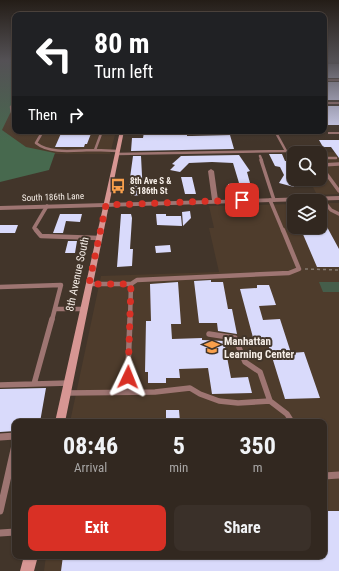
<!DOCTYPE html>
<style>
:root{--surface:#322820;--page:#3a3029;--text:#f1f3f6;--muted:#a8a6a5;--line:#4d443e;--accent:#d93025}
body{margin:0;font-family:"Roboto Condensed",sans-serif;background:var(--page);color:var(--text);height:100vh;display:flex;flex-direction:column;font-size:15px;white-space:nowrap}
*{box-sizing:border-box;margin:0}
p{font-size:13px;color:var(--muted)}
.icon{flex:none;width:22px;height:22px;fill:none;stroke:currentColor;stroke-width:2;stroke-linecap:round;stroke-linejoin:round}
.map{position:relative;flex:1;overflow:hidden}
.panel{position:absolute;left:12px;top:419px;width:315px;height:140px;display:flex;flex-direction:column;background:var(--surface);border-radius:8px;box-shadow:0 1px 3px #0004,0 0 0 1px var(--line)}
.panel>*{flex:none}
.guide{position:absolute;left:12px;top:12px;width:315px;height:122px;border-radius:8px;box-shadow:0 1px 3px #0004,0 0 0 1px var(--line);background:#202124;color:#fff;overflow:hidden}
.fabs{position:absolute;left:287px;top:146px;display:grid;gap:8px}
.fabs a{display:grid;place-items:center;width:40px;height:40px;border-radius:8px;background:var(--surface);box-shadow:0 1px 3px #0004,0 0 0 1px var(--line);font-size:20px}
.pin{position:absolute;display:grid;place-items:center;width:34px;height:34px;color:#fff;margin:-17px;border-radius:8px;box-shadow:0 2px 6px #0006}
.me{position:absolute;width:44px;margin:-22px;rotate:2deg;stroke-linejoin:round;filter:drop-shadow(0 0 3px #0008)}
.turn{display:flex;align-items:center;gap:14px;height:84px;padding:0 16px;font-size:18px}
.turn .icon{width:52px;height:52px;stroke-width:2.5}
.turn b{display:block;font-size:28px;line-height:34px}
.then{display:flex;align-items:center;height:38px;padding:0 16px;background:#0003;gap:8px;font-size:15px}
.eta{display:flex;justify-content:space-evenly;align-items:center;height:68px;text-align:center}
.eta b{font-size:24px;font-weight:700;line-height:28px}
.action{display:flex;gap:8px;margin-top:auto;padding:8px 16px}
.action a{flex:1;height:46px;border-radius:8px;background:var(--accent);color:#fff;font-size:16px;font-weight:700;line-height:46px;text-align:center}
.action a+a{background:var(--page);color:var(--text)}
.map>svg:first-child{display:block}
.built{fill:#4e3c2c}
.green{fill:#455d4a}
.forest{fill:#47694e}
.building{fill:#d9dafb}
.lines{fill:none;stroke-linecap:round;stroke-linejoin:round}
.path{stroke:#84796f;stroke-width:1.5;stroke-dasharray:3 3;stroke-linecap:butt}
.lane-far5{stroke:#9e7572;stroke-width:2}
.lane-far4{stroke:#9e7572;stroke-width:2.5}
.lane-far3{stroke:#9e7572;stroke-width:3.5}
.lane-far2{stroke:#9e7572;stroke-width:4.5}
.lane-far1{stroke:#9e7572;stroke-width:5.5}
.lane{stroke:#9e7572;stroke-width:7}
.street{fill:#9e7572;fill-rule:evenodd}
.secondary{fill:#d79693;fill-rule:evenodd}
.route{stroke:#d93025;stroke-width:7;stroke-dasharray:0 12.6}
.labels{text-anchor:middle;stroke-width:4;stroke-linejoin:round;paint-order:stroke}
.far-poi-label{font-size:9px;font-weight:bold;fill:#f5ede6;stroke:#42352a;text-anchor:start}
.far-street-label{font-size:9px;fill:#f5ede6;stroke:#42352a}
.street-label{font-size:11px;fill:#f5ede6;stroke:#42352a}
.poi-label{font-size:11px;font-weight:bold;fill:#f5ede6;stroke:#42352a;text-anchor:start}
</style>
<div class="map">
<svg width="339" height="571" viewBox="0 0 339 571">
<rect width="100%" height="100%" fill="#42352a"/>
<path class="built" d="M 15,91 L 15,131 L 116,131 L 110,154 L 39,154 L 0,138 L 0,117 Z
M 339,152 L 339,194 L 317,195 L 309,179 L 320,179 L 320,153 L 296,153 Z
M 320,203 L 339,203 L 339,571 L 44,571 L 46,556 L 324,556 L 324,422 L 70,422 L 101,276 L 219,272 L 209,228 L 214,228 L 209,206 L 294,204 L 294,227 L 320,227 Z"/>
<path class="green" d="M 319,282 L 339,282 L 339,292 L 323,292 Z"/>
<path class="forest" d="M 0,61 L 15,61 L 15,103 L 2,130 L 26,147 L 55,153 L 49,170 L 0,182 Z"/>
<path class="building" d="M 324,64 L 339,64 L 339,78 L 324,78 Z
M 324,82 L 339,82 L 339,100 L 324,100 Z
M 324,106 L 339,106 L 339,125 L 324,125 Z
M 62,131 L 92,131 L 87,144 L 85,144 L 84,147 L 55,147 Z
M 149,131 L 187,131 L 187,136 L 192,136 L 230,135 L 234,149 L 131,151 L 132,138 L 143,138 L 144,132 Z
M 319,140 L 339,140 L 339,158 L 331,147 L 323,147 Z
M 269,154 L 282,154 L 285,161 L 287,161 L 294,170 L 294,187 L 279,183 L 284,175 L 280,167 L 275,166 Z
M 239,155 L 250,171 L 247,172 L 250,183 L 239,183 L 233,163 L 212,162 L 189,163 L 180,172 L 170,170 L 175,165 L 172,164 L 181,156 Z
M 133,156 L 141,156 L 143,195 L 131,196 L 132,185 L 129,185 Z
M 181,177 L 192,177 L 196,194 L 185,194 Z
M 239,183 L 242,193 L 230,193 L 228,184 Z
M 190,211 L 191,218 L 183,226 L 182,212 Z
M 60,214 L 82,214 L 80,222 L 66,221 L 63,233 L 53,233 Z
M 121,214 L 131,214 L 132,218 L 130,249 L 133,249 L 132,266 L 117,267 Z
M 156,214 L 166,214 L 166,216 L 181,216 L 182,226 L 157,225 Z
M 320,214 L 339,249 L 339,267 L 317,267 L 302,232 L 300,227 L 320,227 Z
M 0,225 L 18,225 L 15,233 L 0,233 Z
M 68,241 L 77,241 L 75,253 L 65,253 Z
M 170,245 L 171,252 L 156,253 L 155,246 Z
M 211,280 L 211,282 L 223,282 L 228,309 L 232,309 L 237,334 L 218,331 L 217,323 L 199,323 L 194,281 Z
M 178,282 L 181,324 L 171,324 L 172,339 L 202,338 L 202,340 L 224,341 L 231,378 L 248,377 L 252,393 L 212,394 L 208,368 L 179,369 L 180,378 L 166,378 L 166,383 L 148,383 L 148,372 L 145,372 L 146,321 L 151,321 L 150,284 Z
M 257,285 L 269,285 L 276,305 L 259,306 L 263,320 L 280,319 L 291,353 L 304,352 L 320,398 L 285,399 L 268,344 L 255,345 L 240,289 L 257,288 Z
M 46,388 L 40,422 L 15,422 L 15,431 L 0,432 L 0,389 Z
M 166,410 L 179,410 L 180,422 L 166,422 Z
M 324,511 L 339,511 L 339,571 L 61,571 L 63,556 L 324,556 Z"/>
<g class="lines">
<path class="path" d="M 305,269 L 339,270"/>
<path class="lane-far5" d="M 12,106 L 15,102"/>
<path class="lane-far4" d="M 13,105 L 11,107 L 12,113 L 15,113
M 43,131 L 36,143 C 51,155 77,150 95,150
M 102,131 L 95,150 L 118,151
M 117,154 L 286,151 L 275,131
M 260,156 L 262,161
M 320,158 L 336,158"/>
<path class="lane-far3" d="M 261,160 L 274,200
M 320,165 L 339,191
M 322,165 L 339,164
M 322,199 L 331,210 L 339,214
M 270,200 L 283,231
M 37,231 L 34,228 L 47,206"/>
<path class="lane-far2" d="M 36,230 L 41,236 L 99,238
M 89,284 L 131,284 L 130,320
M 131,284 L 137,280 L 289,273 L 299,269 L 283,230
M 0,287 L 61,285 L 52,320
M 55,309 L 84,309"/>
<path class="lane-far1" d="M 209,334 L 235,338 L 245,362 L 260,372 L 270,401
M 34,384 L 69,383
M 0,385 L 34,384 L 52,319
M 127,392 L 130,319
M 67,393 L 155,392 L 190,388 L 200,394 L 219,401 L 238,403 L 270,401 L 287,414 L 292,422"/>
<path class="lane" d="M 0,437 L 15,436
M 324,476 L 339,475
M 0,511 L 15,445
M 0,533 L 15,532"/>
<path class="street" d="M 324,79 L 339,79 L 339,81 L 324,81 Z
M 324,102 L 339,102 L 339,104 L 324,104 Z
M 328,132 L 339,132 L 339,134 L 328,134 Z
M 211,169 L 214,171 L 218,200 L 339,196 L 339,200 L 0,210 L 0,206 L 212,200 L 208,171 Z"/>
<path class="secondary" d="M 120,131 L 124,131 L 65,422 L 55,422 Z
M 24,556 L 38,556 L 34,571 L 20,571 Z"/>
</g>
<linearGradient id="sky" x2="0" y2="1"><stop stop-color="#241d17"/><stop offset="0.43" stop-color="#545155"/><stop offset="1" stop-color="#545155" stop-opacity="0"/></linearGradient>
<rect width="339" height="141" fill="url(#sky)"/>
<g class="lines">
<path class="route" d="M 128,377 L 131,284 L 89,284 L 106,205 L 242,200"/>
</g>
<defs>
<g id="bus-bare" transform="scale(1.2)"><path d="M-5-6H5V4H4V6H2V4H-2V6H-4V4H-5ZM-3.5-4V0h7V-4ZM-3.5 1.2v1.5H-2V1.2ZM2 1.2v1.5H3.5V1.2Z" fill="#f9a04c" stroke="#42352a" stroke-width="2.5" paint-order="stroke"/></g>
<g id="school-bare" transform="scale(1.2)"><path d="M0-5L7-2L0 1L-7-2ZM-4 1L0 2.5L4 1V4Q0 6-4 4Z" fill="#f9a04c" stroke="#42352a" stroke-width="2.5" paint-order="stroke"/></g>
</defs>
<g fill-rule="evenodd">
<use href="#bus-bare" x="118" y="186"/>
<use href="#school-bare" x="212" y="347"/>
</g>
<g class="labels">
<g class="far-poi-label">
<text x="130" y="184">8th Ave S &amp;<tspan x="130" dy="10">S 186th St</tspan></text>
</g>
<g class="far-street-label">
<text transform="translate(53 197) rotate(-2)" y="3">South 186th Lane</text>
</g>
<g class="street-label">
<text transform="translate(77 274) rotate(-78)" y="4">8th Avenue South</text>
</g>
<g class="poi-label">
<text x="224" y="345">Manhattan<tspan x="224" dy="13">Learning Center</tspan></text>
</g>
</g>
</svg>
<div class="fabs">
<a><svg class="icon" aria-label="search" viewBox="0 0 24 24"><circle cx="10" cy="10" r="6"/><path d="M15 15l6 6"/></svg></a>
<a><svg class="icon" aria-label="layers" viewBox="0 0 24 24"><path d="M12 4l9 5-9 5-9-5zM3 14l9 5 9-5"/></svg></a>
</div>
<div class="pin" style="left:242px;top:200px;background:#d93025"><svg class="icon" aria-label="arrive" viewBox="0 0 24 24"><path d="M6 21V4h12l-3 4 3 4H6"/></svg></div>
<svg class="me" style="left:128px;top:377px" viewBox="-20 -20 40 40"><path d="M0-17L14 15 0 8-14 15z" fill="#d93025" stroke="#fff" stroke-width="4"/></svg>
<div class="guide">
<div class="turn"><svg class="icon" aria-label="left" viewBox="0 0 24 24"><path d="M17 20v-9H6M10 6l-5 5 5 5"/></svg><div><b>80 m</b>Turn left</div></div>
<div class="then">Then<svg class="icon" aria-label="right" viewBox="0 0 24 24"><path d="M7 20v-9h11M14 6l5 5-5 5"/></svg></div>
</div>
<section class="panel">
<div class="eta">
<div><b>08:46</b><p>Arrival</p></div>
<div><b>5</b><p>min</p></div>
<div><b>350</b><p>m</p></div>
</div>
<div class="action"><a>Exit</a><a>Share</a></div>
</section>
</div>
